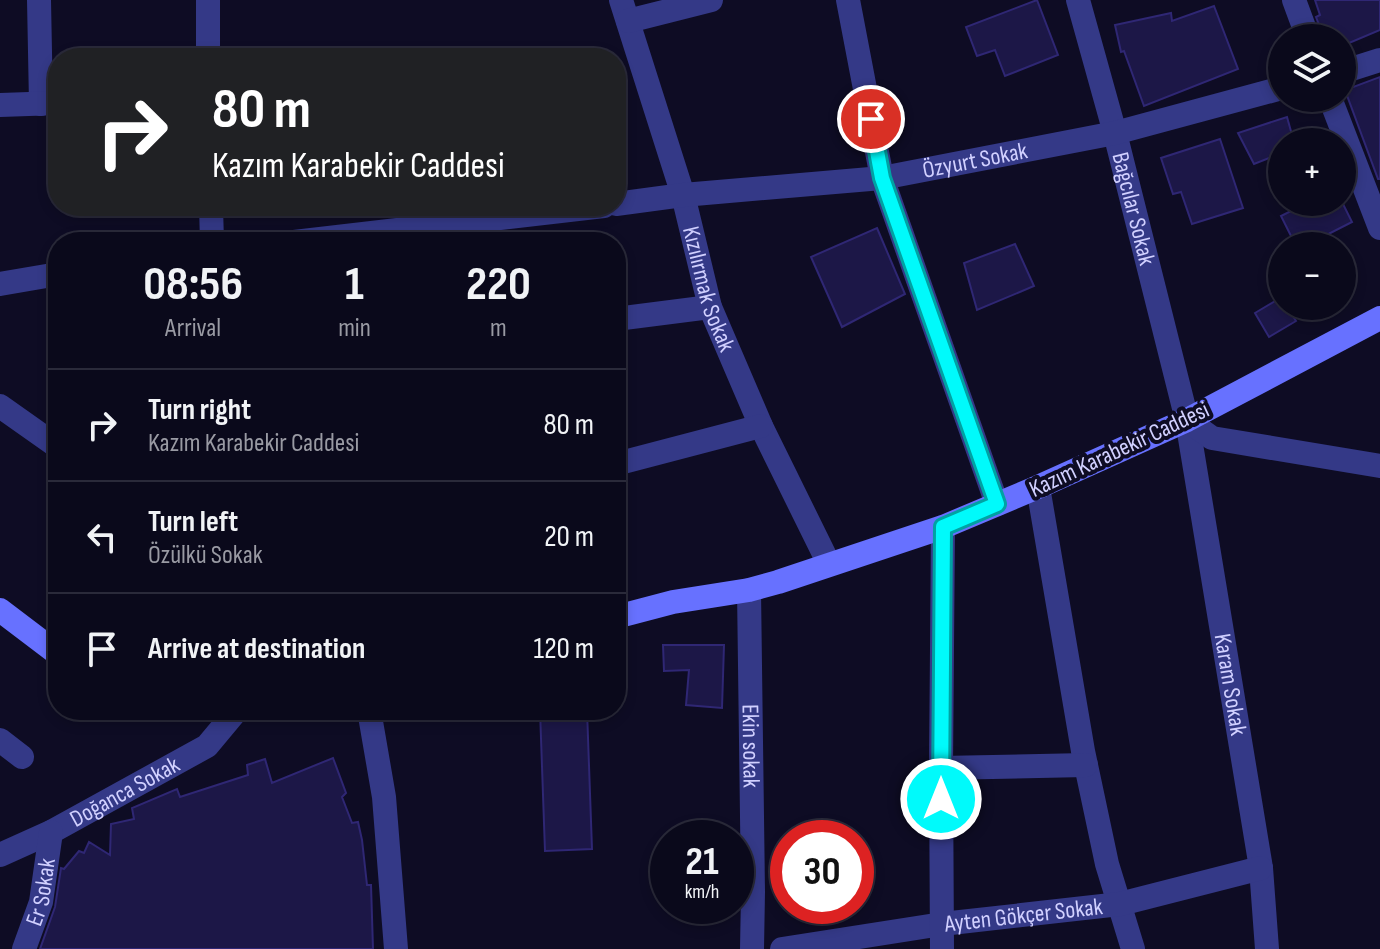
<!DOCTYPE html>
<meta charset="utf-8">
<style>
:root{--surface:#0a091b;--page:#181728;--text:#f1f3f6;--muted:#999aa3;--line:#2a2a3a}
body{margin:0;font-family:"Sofia Sans Condensed",sans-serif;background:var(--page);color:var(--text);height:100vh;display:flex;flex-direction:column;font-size:30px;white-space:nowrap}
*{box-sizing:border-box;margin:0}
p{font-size:26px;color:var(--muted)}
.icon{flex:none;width:44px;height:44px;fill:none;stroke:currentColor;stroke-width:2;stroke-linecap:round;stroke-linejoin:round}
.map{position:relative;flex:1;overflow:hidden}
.side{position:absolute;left:48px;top:232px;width:578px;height:488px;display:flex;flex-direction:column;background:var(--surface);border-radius:32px;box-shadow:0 4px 12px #0003,0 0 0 2px var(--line)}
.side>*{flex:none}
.top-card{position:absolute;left:48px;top:48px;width:578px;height:168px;border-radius:32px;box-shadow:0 4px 12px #0003,0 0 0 2px var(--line);background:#202124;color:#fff;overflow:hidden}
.tools{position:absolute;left:1268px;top:24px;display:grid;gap:16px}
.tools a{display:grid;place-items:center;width:88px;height:88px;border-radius:50%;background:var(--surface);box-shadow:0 4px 12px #0003,0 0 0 2px var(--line);font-size:40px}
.speed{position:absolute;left:650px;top:820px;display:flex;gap:16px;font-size:40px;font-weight:700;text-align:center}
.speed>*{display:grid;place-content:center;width:104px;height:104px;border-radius:50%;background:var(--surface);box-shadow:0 4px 12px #0003,0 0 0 2px var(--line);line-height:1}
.speed small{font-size:20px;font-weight:400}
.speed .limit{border:12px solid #d22;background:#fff;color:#111}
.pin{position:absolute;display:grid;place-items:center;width:68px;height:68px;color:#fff;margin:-34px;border:4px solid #fff;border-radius:50%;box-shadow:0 2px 8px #0007}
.me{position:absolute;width:88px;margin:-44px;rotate:0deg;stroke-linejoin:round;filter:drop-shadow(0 0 6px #0008)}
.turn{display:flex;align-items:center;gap:28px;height:168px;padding:0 32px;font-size:36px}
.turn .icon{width:104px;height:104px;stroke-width:2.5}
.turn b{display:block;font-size:56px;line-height:68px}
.eta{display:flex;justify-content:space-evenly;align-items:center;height:136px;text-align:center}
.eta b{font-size:48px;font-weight:700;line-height:56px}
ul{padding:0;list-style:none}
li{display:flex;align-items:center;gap:24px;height:112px;padding:0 32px;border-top:2px solid var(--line)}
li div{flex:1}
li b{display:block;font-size:30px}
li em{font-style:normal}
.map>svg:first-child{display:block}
.building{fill:#1c1747;stroke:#2f2774;stroke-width:2}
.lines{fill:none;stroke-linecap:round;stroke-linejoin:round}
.street{stroke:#343987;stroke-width:24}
.secondary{stroke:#6771ff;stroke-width:24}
.route-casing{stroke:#00a2a3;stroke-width:20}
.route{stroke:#00fafb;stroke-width:14}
.labels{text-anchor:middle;stroke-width:8;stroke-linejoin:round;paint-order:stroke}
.street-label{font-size:24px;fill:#d1d0ff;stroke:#0e0c24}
</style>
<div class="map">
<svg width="1380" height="949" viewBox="0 0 1380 949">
<rect width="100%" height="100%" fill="#0e0c24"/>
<path class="building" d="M 1037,0 L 1058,55 L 1005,76 L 995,50 L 977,56 L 966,27 Z
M 1315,0 L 1380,0 L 1380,30 L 1342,46 L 1342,38 L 1324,38 L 1316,17 L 1320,15 Z
M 1214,6 L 1238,69 L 1144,106 L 1124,51 L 1121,52 L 1115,25 L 1171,13 L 1172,21 Z
M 1380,77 L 1380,179 L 1378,179 L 1345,90 Z
M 1287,117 L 1294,142 L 1282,142 L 1282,153 L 1254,164 L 1238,133 Z
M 1220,139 L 1243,208 L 1192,224 L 1181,192 L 1173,194 L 1161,158 Z
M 1309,202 L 1342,202 L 1352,222 L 1305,246 L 1296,246 L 1281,216 Z
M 877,228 L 905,294 L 842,327 L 811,257 Z
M 1015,244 L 1034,286 L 977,310 L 964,263 Z
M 1282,297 L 1282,306 L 1287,306 L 1296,321 L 1269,337 L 1255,313 Z
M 663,645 L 724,645 L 722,708 L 686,705 L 689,670 L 664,671 Z
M 540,710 L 587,710 L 592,849 L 545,851 Z
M 333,758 L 346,793 L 342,797 L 352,823 L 358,822 L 362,840 L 367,885 L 371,885 L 373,949 L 40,949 L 55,907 L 61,868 L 64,869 L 79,851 L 84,853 L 89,842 L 110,855 L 111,824 L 134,819 L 132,808 L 177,789 L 180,797 L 248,775 L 247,765 L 265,759 L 272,783 Z"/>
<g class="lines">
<g class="street">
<path d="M 39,0 L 41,104"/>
<path d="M 208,0 L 208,58"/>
<path id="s1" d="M 621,0 L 683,195 L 710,307 L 761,426 L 829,564"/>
<path d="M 848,0 L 882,178 L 997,504"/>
<path id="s2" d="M 1078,0 L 1115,133 L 1187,420 L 1261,868 L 1267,949"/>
<path d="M 1294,0 L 1308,38"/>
<path d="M 628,21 L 711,0"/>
<path d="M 1342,72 L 1380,60"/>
<path d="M 1330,98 L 1380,228"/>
<path d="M 0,105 L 58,103"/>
<path id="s3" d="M 616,204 L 683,195 L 882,178 L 1115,133 L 1282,88"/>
<path d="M 211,206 L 212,242"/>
<path d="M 294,242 L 604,206"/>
<path d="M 0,284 L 58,274"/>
<path d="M 616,319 L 710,307"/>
<path d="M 0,406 L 58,447"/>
<path d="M 1187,420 L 1212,438 L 1380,466"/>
<path d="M 616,464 L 761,426"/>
<path d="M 1038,487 L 1083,751 L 1107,864 L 1133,949"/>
<path id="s4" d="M 749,590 L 753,892 L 752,949"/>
<path d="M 369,710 L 384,797 L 396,949"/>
<path d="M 0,740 L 22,757"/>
<path d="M 941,768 L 1086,765"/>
<path id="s5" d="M 0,855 L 51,832 L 207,746 L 237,710"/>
<path id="s6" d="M 24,949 L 41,902 L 51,832"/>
<path id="s7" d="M 782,949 L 942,924 L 1120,904 L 1261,868"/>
<path d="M 942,949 L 941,768 L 943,527"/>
</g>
<path class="secondary" d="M 0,610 L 58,654
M 616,617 L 673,602 L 749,590 L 778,582 L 943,527 L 1038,487 L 1187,420 L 1380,318"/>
</g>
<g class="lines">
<g class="route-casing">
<path id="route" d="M 871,119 L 882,178 L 997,504 L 943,527 L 941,799"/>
</g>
<use href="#route" class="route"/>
</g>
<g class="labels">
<g class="street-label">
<text dy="8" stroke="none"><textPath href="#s3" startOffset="362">Özyurt Sokak</textPath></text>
<text dy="8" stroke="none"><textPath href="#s2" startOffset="216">Bağcılar Sokak</textPath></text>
<text dy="8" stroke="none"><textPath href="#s1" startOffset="302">Kızılırmak Sokak</textPath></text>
<text transform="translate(1119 449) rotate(-25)" y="8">Kazım Karabekir Caddesi</text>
<text dy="8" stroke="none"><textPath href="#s2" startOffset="702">Karam Sokak</textPath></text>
<text dy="8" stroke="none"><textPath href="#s4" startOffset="156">Ekin sokak</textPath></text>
<text dy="8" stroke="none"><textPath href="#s5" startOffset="140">Doğanca Sokak</textPath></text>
<text dy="8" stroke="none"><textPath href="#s6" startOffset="60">Er Sokak</textPath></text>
<text dy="8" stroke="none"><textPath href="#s7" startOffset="244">Ayten Gökçer Sokak</textPath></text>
</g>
</g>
</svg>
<div class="tools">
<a><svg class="icon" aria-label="layers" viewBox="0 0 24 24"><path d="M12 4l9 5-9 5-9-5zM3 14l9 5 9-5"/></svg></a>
<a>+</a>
<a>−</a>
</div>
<div class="speed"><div>21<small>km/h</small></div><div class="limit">30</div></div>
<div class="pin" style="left:871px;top:119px;background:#d93025"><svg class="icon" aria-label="arrive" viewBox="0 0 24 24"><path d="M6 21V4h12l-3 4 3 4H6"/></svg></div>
<svg class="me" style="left:941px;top:799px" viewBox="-20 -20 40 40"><circle r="17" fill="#00fafb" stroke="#fff" stroke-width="3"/><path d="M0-11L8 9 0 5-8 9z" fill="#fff"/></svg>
<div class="top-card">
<div class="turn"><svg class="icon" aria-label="right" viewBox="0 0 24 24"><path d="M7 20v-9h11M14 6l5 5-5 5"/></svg><div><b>80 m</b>Kazım Karabekir Caddesi</div></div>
</div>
<section class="side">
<div class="eta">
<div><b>08:56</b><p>Arrival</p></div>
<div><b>1</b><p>min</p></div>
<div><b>220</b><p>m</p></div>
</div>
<ul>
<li><svg class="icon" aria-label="right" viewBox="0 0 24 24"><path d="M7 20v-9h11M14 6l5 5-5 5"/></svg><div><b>Turn right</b><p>Kazım Karabekir Caddesi</p></div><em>80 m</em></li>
<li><svg class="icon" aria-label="left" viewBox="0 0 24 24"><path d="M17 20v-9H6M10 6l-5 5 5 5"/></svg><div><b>Turn left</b><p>Özülkü Sokak</p></div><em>20 m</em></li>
<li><svg class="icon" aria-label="arrive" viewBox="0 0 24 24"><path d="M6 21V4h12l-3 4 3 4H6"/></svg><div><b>Arrive at destination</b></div><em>120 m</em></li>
</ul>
</section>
</div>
